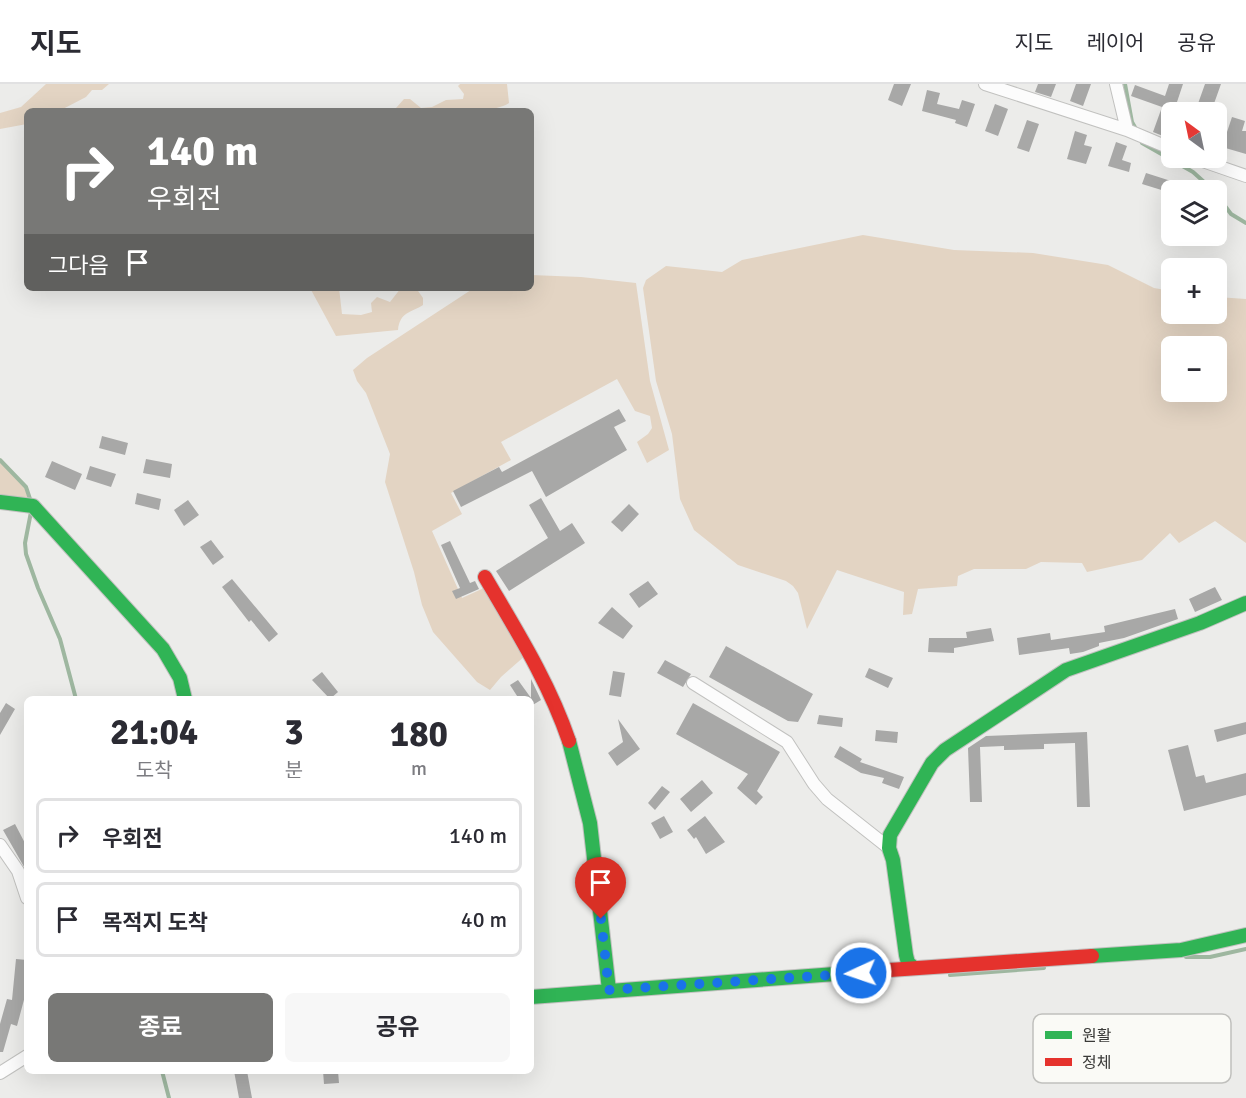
<!DOCTYPE html>
<html lang="ko">
<meta charset="utf-8">
<style>
:root{--surface:#fff;--page:#f7f7f7;--text:#2b2b33;--muted:#7c7c81;--line:#e1e1e2;--accent:#787876}
body{margin:0;font-family:Signika,"Noto Sans KR",sans-serif;background:var(--page);color:var(--text);height:100vh;display:flex;flex-direction:column;font-size:22px;white-space:nowrap}
*{box-sizing:border-box;margin:0}
p{font-size:20px;color:var(--muted)}
.icon{flex:none;width:33px;height:33px;fill:none;stroke:currentColor;stroke-width:2;stroke-linecap:round;stroke-linejoin:round}
.map{position:relative;flex:1;overflow:hidden}
.drawer{position:absolute;left:24px;top:612px;width:510px;height:378px;display:flex;flex-direction:column;background:var(--surface);border-radius:9px;box-shadow:0 6px 24px #0002}
.drawer>*{flex:none}
.top-card{position:absolute;left:24px;top:24px;width:510px;height:183px;border-radius:9px;box-shadow:0 6px 24px #0002;background:#787876;color:#fff;overflow:hidden}
.needle{width:39px;rotate:327deg}
.controls{position:absolute;left:1161px;top:18px;display:grid;gap:12px}
.controls a{display:grid;place-items:center;width:66px;height:66px;border-radius:9px;background:var(--surface);box-shadow:0 6px 24px #0002;font-size:30px}
.pin{position:absolute;display:grid;place-items:center;width:51px;height:51px;color:#fff;margin:-62px -26px;border-radius:50% 50% 50% 0;rotate:-45deg;box-shadow:0 0 6px #0007}
.pin .icon{rotate:45deg}
.me{position:absolute;width:66px;margin:-33px;rotate:267deg;stroke-linejoin:round;filter:drop-shadow(0 0 4px #0008)}
.turn{display:flex;align-items:center;gap:21px;height:126px;padding:0 24px;font-size:27px}
.turn .icon{width:78px;height:78px;stroke-width:2.5}
.turn b{display:block;font-size:42px;line-height:51px}
.then{display:flex;align-items:center;height:57px;padding:0 24px;background:#0003;gap:12px;font-size:22px}
.eta{display:flex;justify-content:space-evenly;align-items:center;height:102px;text-align:center}
.eta b{font-size:36px;font-weight:700;line-height:42px}
.primary-button{display:flex;gap:12px;margin-top:auto;padding:12px 24px}
.primary-button a{flex:1;height:69px;border-radius:9px;background:var(--accent);color:#fff;font-size:24px;font-weight:700;line-height:69px;text-align:center}
.primary-button a+a{background:var(--page);color:var(--text)}
ul{padding:0;list-style:none}
li{display:flex;align-items:center;gap:18px;height:75px;margin:0 12px 9px;padding:0 12px;border:3px solid var(--line);border-radius:9px}
li div{flex:1}
li b{display:block;font-size:22px}
li em{font-style:normal}
header{display:flex;align-items:center;gap:36px;box-sizing:border-box;height:84px;padding:0 30px;background:var(--surface);border-bottom:2px solid var(--line)}
header strong{font-size:28px}
nav{display:flex;gap:33px;margin-inline-start:auto;font-size:21px}
.map>svg:first-child{display:block}
.green{fill:#e3d4c3;fill-rule:evenodd}
.lines{fill:none;stroke-linecap:round;stroke-linejoin:round}
.stream{stroke:#9eb7a0;stroke-width:4}
.building{fill:#a8a8a7}
.street-casing{stroke:#c1c1bf;stroke-width:14}
.fast-casing{stroke:#c1c1bf;stroke-width:16}
.jam-casing{stroke:#c1c1bf;stroke-width:16}
.street{stroke:#fcfcfc;stroke-width:12}
.fast{stroke:#30b455;stroke-width:14}
.jam{stroke:#e5322d;stroke-width:14}
.route{stroke:#1a73e8;stroke-width:10;stroke-dasharray:0 18}
.key{fill:#fafaf6;stroke:#c0c0bd;stroke-width:1.5}
.key-label{font-size:16px;fill:#3a3a38}
</style>
<header>
<strong>지도</strong>
<nav><a>지도</a><a>레이어</a><a>공유</a></nav>
</header>
<div class="map">
<svg width="1246" height="1014" viewBox="0 0 1246 1014">
<rect width="100%" height="100%" fill="#ececea"/>
<path class="green" d="M 46,0 L 109,0 L 102,6 L 92,6 L 86,13 L 59,27 L 27,27 L 27,40 L 0,45 L 0,29 L 21,23 Z
M 460,0 L 507,0 L 509,19 C 486,34 405,27 374,27 L 386,24 L 396,24 L 404,15 L 410,15 L 421,24 L 432,23 L 446,16 L 463,15 L 464,10 L 458,2 Z
M 863,151 L 954,166 L 1033,169 L 1108,181 L 1154,204 L 1171,207 L 1172,230 L 1216,230 L 1217,213 L 1246,215 L 1246,459 L 1215,437 L 1179,459 L 1170,449 L 1142,476 L 1087,488 L 1082,479 L 1041,478 L 1026,485 L 974,485 L 958,492 L 957,502 L 918,505 L 912,530 L 903,531 L 904,508 L 837,486 L 807,545 L 798,509 L 793,502 L 786,497 L 738,481 L 694,446 L 680,415 L 672,350 L 656,297 L 643,204 L 646,196 L 666,182 L 722,188 L 742,176 ZM 1216,262 L 1216,308 L 1172,308 L 1172,262 Z
M 531,191 L 581,193 L 636,199 L 650,297 L 669,366 L 647,379 L 637,358 L 648,350 L 652,344 L 650,332 L 635,327 L 617,295 L 501,358 L 511,376 L 451,409 L 462,430 L 432,447 L 462,514 L 484,504 L 526,571 L 501,593 L 490,606 L 477,598 L 433,548 L 422,521 L 414,488 L 385,398 L 390,370 L 366,309 L 357,297 L 353,286 L 367,274 L 474,204 L 531,204 Z
M 310,204 L 339,204 L 342,230 L 361,231 L 372,228 L 371,219 L 377,213 L 390,218 L 401,204 L 416,204 L 423,214 L 423,221 C 410,229 400,228 398,246 L 336,252 Z
M 0,377 L 25,404 L 28,415 L 0,415 Z"/>
<g class="lines">
<path class="stream" d="M 1125,0 L 1132,38 L 1136,45
M 1142,59 L 1193,88 L 1213,106
M 1216,110 L 1231,130 L 1246,139
M 0,376 L 26,403 L 30,415
M 31,428 L 25,459 L 26,470 L 38,504 L 60,555 L 76,615
M 1186,873 L 1210,873 L 1246,865
M 950,891 L 1044,884
M 162,987 L 169,1014"/>
</g>
<path class="building" d="M 894,0 L 911,0 L 902,22 L 888,16 Z
M 1038,0 L 1056,0 L 1051,13 L 1035,8 Z
M 1076,0 L 1091,0 L 1083,22 L 1070,17 Z
M 1169,0 L 1183,0 L 1176,21 L 1193,27 L 1172,28 L 1172,45 L 1168,54 L 1153,48 L 1162,23 L 1131,12 L 1135,1 L 1165,12 Z
M 1205,0 L 1221,0 L 1211,28 L 1195,28 Z
M 927,6 L 940,9 L 937,20 L 959,25 L 962,16 L 975,20 L 967,43 L 955,39 L 956,36 L 922,27 Z
M 995,20 L 1008,25 L 998,52 L 985,47 Z
M 1232,33 L 1245,37 L 1242,47 L 1246,47 L 1246,70 L 1222,63 Z
M 1027,36 L 1039,40 L 1029,68 L 1017,64 Z
M 1075,47 L 1087,51 L 1084,61 L 1092,63 L 1086,80 L 1067,75 Z
M 1116,58 L 1127,62 L 1122,76 L 1131,79 L 1129,88 L 1108,82 Z
M 1146,89 L 1171,97 L 1168,108 L 1142,100 Z
M 619,325 L 626,337 L 614,343 L 627,366 L 546,413 L 532,387 L 461,423 L 453,407 L 499,383 L 502,388 Z
M 102,352 L 128,359 L 125,371 L 99,364 Z
M 146,375 L 172,380 L 170,394 L 143,389 Z
M 52,377 L 82,390 L 75,406 L 45,393 Z
M 90,382 L 116,390 L 111,403 L 86,395 Z
M 137,409 L 161,415 L 159,426 L 135,420 Z
M 541,414 L 560,447 L 572,439 L 585,459 L 509,507 L 496,487 L 548,454 L 529,421 Z
M 188,416 L 199,431 L 184,442 L 174,426 Z
M 629,420 L 639,430 L 622,448 L 611,438 Z
M 211,456 L 224,473 L 213,481 L 200,463 Z
M 450,457 L 470,499 L 475,497 L 479,505 L 456,515 L 452,507 L 460,504 L 441,461 Z
M 232,495 L 278,550 L 269,558 L 251,536 L 249,538 L 222,503 Z
M 648,497 L 658,510 L 639,524 L 629,510 Z
M 1215,503 L 1222,516 L 1195,528 L 1189,515 Z
M 612,523 L 633,542 L 623,555 L 598,539 Z
M 1175,525 L 1178,535 L 1124,554 L 1099,559 L 1099,562 L 1083,568 L 1070,570 L 1069,564 L 1019,571 L 1017,554 L 1050,549 L 1051,556 L 1105,548 L 1104,542 Z
M 991,544 L 994,557 L 954,564 L 954,569 L 928,568 L 929,554 L 967,554 L 966,548 Z
M 726,562 L 813,610 L 798,638 L 788,637 L 709,593 Z
M 665,576 L 691,590 L 683,603 L 657,589 Z
M 869,584 L 893,594 L 888,604 L 865,593 Z
M 613,587 L 625,589 L 621,613 L 609,611 Z
M 322,588 L 338,608 L 330,615 L 312,596 Z
M 531,595 L 541,616 L 531,622 L 531,615 L 519,615 L 510,601 L 518,596 L 531,614 Z
M 6,619 L 15,625 L 0,651 L 0,629 Z
M 693,619 L 780,668 L 757,707 L 763,713 L 756,721 L 737,704 L 748,690 L 676,650 Z
M 819,631 L 843,634 L 842,643 L 817,640 Z
M 618,635 L 640,665 L 617,682 L 608,669 L 623,658 Z
M 1246,638 L 1246,650 L 1217,658 L 1214,646 Z
M 876,646 L 898,648 L 897,659 L 875,657 Z
M 1087,648 L 1090,723 L 1077,723 L 1075,659 L 1044,660 L 1044,665 L 1004,666 L 1004,662 L 980,663 L 982,718 L 970,718 L 968,664 L 986,652 Z
M 1188,661 L 1196,693 L 1204,691 L 1206,699 L 1246,689 L 1246,711 L 1184,727 L 1168,666 Z
M 840,662 L 862,675 L 860,678 L 904,693 L 899,705 L 882,699 L 884,694 L 861,689 L 834,673 Z
M 702,696 L 713,709 L 691,728 L 680,715 Z
M 662,702 L 670,708 L 655,726 L 648,719 Z
M 664,732 L 673,748 L 660,755 L 651,739 Z
M 705,732 L 725,758 L 706,770 L 696,753 L 694,755 L 687,746 Z
M 15,740 L 27,763 L 27,788 L 3,746 Z
M 16,875 L 27,876 L 27,913 L 25,912 L 17,942 L 11,940 L 3,968 L 0,968 L 0,940 L 7,915 L 12,916 Z
M 234,987 L 247,987 L 252,1014 L 239,1014 Z
M 323,987 L 338,987 L 339,999 L 324,1000 Z"/>
<g class="lines">
<g class="street-casing">
<path id="street" d="M 985,0 L 1127,46 L 1172,65
M 1116,0 L 1127,46
M 1194,74 L 1246,92
M 693,599 L 787,658 L 814,700 L 827,715 L 889,764
M 0,761 L 18,787 L 27,814
M 0,989 L 27,972"/>
</g>
<g class="fast-casing">
<path id="fast" d="M 0,418 L 33,422 L 163,565 L 180,594 L 185,615
M 569,657 L 590,739 L 609,906
M 1092,872 L 1181,866 L 1246,851
M 914,884 L 908,879 L 906,871 L 893,776 L 889,764 L 890,751 L 932,679 L 945,666 L 1066,586 L 1200,539 L 1246,519
M 531,913 L 875,887"/>
</g>
<g class="jam-casing">
<path id="jam" d="M 485,493 C 516,546 549,598 569,657
M 875,887 L 1092,872"/>
</g>
<use href="#street" class="street"/>
<use href="#fast" class="fast"/>
<use href="#jam" class="jam"/>
</g>
<g class="lines">
<path class="route" d="M 601,835 L 609,906 L 861,889"/>
</g>
<rect x="1033" y="930" width="198" height="69" rx="9" class="key"/>
<rect x="1045" y="947" width="27" height="8" fill="#30b455"/>
<rect x="1045" y="974" width="27" height="8" fill="#e5322d"/>
<g class="key-label">
<text x="1082" y="957">원활</text>
<text x="1082" y="984">정체</text>
</g>
</svg>
<div class="controls">
<a><svg class="needle" viewBox="-14 -14 28 28"><path d="M0-13l5 13h-10z" fill="#e53935"/><path d="M0 13l5-13h-10z" fill="#7c7c81"/></svg></a>
<a><svg class="icon" aria-label="layers" viewBox="0 0 24 24"><path d="M12 4l9 5-9 5-9-5zM3 14l9 5 9-5"/></svg></a>
<a>+</a>
<a>−</a>
</div>
<div class="pin" style="left:601px;top:835px;background:#d93025"><svg class="icon" aria-label="arrive" viewBox="0 0 24 24"><path d="M6 21V4h12l-3 4 3 4H6"/></svg></div>
<svg class="me" style="left:861px;top:889px" viewBox="-20 -20 40 40"><circle r="17" fill="#1a73e8" stroke="#fff" stroke-width="3"/><path d="M0-11L8 9 0 5-8 9z" fill="#fff"/></svg>
<div class="top-card">
<div class="turn"><svg class="icon" aria-label="right" viewBox="0 0 24 24"><path d="M7 20v-9h11M14 6l5 5-5 5"/></svg><div><b>140 m</b>우회전</div></div>
<div class="then">그다음<svg class="icon" aria-label="arrive" viewBox="0 0 24 24"><path d="M6 21V4h12l-3 4 3 4H6"/></svg></div>
</div>
<section class="drawer">
<div class="eta">
<div><b>21:04</b><p>도착</p></div>
<div><b>3</b><p>분</p></div>
<div><b>180</b><p>m</p></div>
</div>
<ul>
<li><svg class="icon" aria-label="right" viewBox="0 0 24 24"><path d="M7 20v-9h11M14 6l5 5-5 5"/></svg><div><b>우회전</b></div><em>140 m</em></li>
<li><svg class="icon" aria-label="arrive" viewBox="0 0 24 24"><path d="M6 21V4h12l-3 4 3 4H6"/></svg><div><b>목적지 도착</b></div><em>40 m</em></li>
</ul>
<div class="primary-button"><a>종료</a><a>공유</a></div>
</section>
</div>
